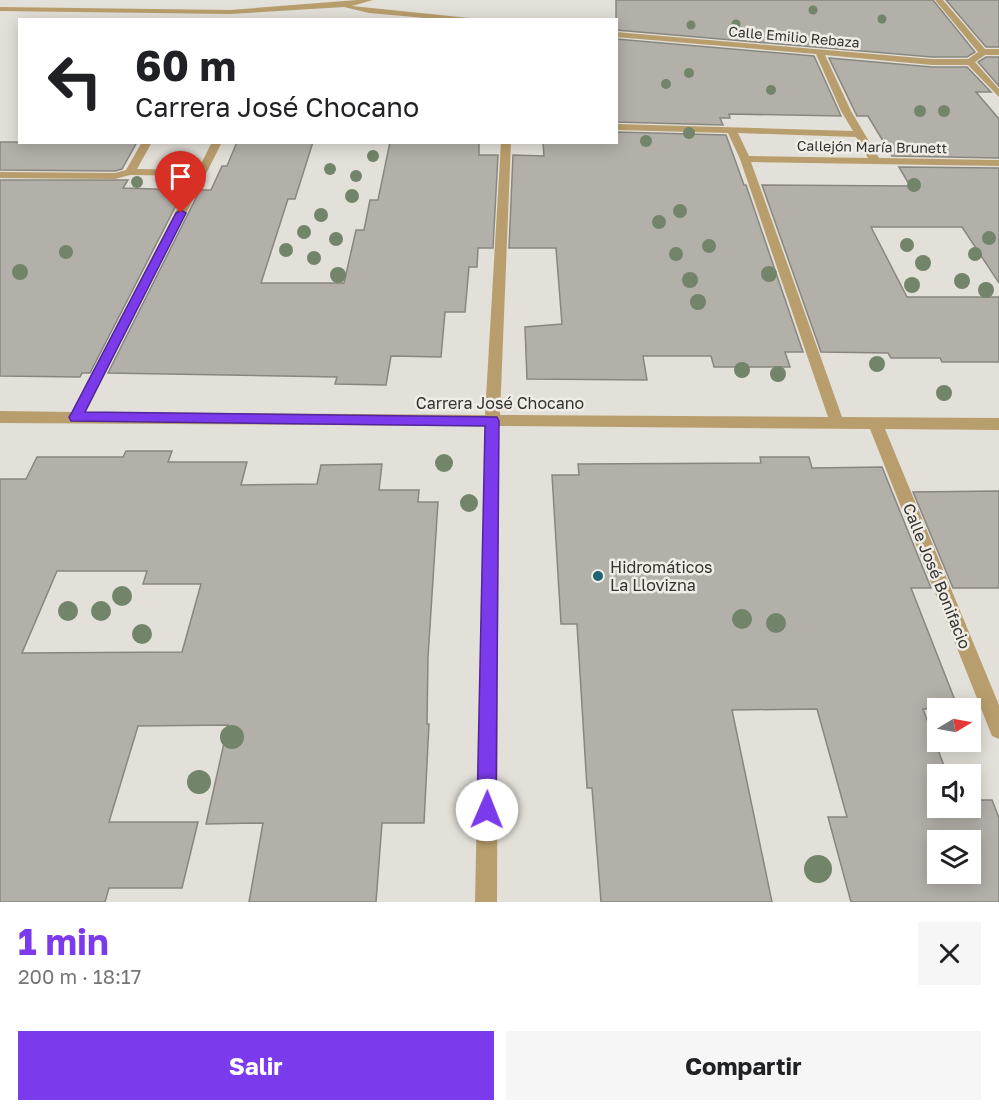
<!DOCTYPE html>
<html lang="es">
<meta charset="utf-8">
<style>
:root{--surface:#fff;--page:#f6f6f6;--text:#202124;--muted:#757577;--accent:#7c3aed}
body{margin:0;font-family:"Golos Text",sans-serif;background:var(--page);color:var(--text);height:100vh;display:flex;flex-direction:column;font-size:22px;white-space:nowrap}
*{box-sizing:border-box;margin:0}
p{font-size:20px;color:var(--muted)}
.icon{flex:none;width:33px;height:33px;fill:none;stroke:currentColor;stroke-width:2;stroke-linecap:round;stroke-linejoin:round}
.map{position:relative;height:902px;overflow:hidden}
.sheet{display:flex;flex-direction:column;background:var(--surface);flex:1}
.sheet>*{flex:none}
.top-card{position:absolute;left:18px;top:18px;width:600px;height:126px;border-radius:0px;box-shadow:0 3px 15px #0003;background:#fff;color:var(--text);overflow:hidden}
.needle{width:39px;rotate:80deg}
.controls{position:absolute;left:927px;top:698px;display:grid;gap:12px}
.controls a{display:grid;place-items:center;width:54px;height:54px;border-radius:0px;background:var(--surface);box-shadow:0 3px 15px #0003;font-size:30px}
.pin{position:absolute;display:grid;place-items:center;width:51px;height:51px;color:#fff;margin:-62px -26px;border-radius:50% 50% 50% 0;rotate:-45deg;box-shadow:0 0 6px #0007}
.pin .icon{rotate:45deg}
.me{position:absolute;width:66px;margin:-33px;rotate:1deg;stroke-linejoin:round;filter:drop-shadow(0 0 4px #0008)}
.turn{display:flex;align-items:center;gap:21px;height:126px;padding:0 18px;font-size:27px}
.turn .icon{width:78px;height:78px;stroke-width:2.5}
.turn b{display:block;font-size:42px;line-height:51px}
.round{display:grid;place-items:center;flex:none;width:63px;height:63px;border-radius:0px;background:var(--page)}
.summary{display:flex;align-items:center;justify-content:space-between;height:102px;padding:0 18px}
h1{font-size:36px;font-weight:700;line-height:45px;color:var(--accent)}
.primary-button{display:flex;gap:12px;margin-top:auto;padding:12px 18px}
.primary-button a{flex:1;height:69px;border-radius:0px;background:var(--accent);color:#fff;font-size:24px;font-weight:700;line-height:69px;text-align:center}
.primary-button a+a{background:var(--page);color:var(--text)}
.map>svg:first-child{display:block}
.building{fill:#b3afa9;stroke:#898680;stroke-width:1.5;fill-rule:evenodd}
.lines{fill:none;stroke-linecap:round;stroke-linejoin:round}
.minor{fill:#b99e6d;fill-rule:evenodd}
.tree{fill:#72846a}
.route{fill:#7c3aed;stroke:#51269a;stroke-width:1.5}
.poi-dot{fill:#1d6474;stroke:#f0ede6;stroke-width:2}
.labels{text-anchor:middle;stroke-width:5;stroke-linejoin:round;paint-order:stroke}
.far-street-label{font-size:14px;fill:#343230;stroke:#f0ede6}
.street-label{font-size:16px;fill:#343230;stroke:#f0ede6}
.poi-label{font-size:16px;fill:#343230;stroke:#f0ede6;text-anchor:start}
</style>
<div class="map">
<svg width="999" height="902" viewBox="0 0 999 902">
<rect width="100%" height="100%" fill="#e3e0d9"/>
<path class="building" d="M 616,0 L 933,0 L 975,52 L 967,57 L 932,57 L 616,30 Z
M 946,0 L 999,0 L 999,47 L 986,47 Z
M 616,39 L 814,56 L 841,116 L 729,114 L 730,118 L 720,118 L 723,125 L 616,122 Z
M 986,57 L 999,57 L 999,86 L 978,62 Z
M 829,58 L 932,67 L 967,67 L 991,92 L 976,92 L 999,119 L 999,158 L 892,156 L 868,116 L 857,116 Z
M 616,132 L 726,135 L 744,185 L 746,185 L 803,352 L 785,352 L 790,367 L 714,367 L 711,356 L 643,356 L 647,380 L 527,379 L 525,327 L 562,324 L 556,248 L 509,248 L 513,155 L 544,156 L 543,142 L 616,142 Z
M 0,142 L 137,142 L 122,169 L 115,171 L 0,170 Z
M 237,142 L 313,142 L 295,199 L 288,199 L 261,283 L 344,283 L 356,230 L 364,230 L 370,200 L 378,200 L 390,142 L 479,142 L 479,155 L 498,155 L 493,248 L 478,248 L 477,267 L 469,267 L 465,312 L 445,312 L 441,357 L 391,356 L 386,385 L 335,384 L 337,377 L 108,373 L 200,190 L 211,190 L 222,166 L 227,166 Z
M 899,167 L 999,168 L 999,283 L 962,227 L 871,227 L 907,297 L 999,297 L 999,362 L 942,362 L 940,358 L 891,358 L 888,353 L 821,352 L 762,185 L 910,186 Z
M 0,180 L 128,180 L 123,188 L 184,190 L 90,373 L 82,373 L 80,377 L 0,376 Z
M 126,451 L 172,451 L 168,462 L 247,462 L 241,485 L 317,484 L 321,465 L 382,464 L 379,490 L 419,490 L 418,502 L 438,502 L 428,657 L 427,724 L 429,724 L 424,823 L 382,823 L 376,902 L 249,902 L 263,823 L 206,824 L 228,725 L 138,726 L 109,822 L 198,822 L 182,888 L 109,888 L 105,902 L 0,902 L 0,479 L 26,479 L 37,457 L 123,457 ZM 57,571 L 147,571 L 143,584 L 201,584 L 182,652 L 22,653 Z
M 760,457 L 809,457 L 812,468 L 882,467 L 931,588 L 911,588 L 958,708 L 923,709 L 947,774 L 938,774 L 938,807 L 970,807 L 970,800 L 992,800 L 999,818 L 999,902 L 851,902 L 828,817 L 847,817 L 817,709 L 732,710 L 772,902 L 601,902 L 592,788 L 587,788 L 577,624 L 561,624 L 552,475 L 579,475 L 578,464 L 761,463 ZM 938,840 L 970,840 L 970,873 L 938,873 Z
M 999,491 L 999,588 L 953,588 L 913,492 Z"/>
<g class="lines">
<path class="minor" d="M 357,0 L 373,0 L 352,6 L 489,20 L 448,20 L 369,13 L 344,7 L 230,14 L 0,11 L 0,7 L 230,10 Z
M 935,0 L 943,0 L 985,49 L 999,49 L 999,55 L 985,55 L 975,62 L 999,89 L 999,97 L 968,65 L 932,65 L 825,55 L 851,111 L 879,158 L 999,160 L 999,166 L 751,162 L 842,417 L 999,418 L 999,430 L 885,429 L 999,705 L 999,739 L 992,736 L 870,429 L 499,426 L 497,902 L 475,902 L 485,426 L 0,423 L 0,411 L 72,412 L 194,176 L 130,175 L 115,179 L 0,178 L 0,172 L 115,173 L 126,170 L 142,142 L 152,142 L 137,169 L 198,170 L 212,142 L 222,142 L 86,412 L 485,415 L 501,142 L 511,142 L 500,415 L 828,417 L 740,159 L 728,133 L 616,130 L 616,124 L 853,131 L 841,111 L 816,54 L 616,37 L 616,32 L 932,59 L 968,59 L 978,52 ZM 738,133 L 856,137 L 868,158 L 749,156 Z"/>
</g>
<g class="tree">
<circle cx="813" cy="10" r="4.5"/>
<circle cx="882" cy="19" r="4.5"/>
<circle cx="736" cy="24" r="4.5"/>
<circle cx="691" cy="25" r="4.5"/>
<circle cx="689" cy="73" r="5"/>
<circle cx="666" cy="84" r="5"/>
<circle cx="771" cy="90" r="5"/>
<circle cx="920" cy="111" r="6"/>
<circle cx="944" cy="111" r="6"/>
<circle cx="689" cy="133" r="6"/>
<circle cx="646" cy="141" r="6"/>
<circle cx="373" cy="156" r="6"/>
<circle cx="330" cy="169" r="6"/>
<circle cx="356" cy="176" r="6"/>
<circle cx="137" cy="182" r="6"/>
<circle cx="914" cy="185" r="7"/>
<circle cx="352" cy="196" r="7"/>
<circle cx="680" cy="211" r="7"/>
<circle cx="321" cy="215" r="7"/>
<circle cx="659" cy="222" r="7"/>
<circle cx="304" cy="232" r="7"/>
<circle cx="989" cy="238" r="7"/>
<circle cx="336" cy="239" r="7"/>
<circle cx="907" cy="245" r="7"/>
<circle cx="709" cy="246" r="7"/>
<circle cx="286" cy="250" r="7"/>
<circle cx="66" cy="252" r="7"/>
<circle cx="676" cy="254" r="7"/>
<circle cx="975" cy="254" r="7"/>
<circle cx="314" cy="258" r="7"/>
<circle cx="923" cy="263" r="8"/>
<circle cx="20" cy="272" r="8"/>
<circle cx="769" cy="274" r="8"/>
<circle cx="338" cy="275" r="8"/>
<circle cx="690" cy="280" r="8"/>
<circle cx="962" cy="281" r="8"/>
<circle cx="912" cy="285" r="8"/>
<circle cx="986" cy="290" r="8"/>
<circle cx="698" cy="302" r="8"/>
<circle cx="877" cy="364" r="8"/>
<circle cx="742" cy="370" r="8"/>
<circle cx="778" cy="374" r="8"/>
<circle cx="944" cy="393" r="8"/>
<circle cx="444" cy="463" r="9"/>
<circle cx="469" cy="503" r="9"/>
<circle cx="122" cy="596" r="10"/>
<circle cx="68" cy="611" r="10"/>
<circle cx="101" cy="611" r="10"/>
<circle cx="742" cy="619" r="10"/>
<circle cx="776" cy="623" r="10"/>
<circle cx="142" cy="634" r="10"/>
<circle cx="232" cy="737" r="12"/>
<circle cx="199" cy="782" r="12"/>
<circle cx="818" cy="869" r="14"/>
</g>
<path class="route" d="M 181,210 L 186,213 L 85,412 L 497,417 L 499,421 L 496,810 L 494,817 L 487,820 L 480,817 L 477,810 L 485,426 L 71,421 L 69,417 L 71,414 L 176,213 Z"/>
<circle class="poi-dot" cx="598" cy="576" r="6"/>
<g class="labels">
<g class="far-street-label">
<text transform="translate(794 37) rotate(5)" y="5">Calle Emilio Rebaza</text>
<text transform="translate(872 147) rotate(1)" y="5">Callejón María Brunett</text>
</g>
<g class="street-label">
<text x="500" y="409">Carrera José Chocano</text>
<text transform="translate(937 576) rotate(68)" y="6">Calle José Bonifacio</text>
</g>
<g class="poi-label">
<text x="610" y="573">Hidromáticos<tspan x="610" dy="18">La Llovizna</tspan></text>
</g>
</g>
</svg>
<div class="controls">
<a><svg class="needle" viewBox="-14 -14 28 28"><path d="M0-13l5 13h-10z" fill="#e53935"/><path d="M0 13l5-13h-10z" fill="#757577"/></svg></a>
<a><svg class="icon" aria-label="sound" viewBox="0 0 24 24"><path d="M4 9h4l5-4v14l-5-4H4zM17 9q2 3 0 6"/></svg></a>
<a><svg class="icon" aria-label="layers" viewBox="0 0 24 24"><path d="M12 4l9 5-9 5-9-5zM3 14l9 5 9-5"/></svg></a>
</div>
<div class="pin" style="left:181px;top:213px;background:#d93025"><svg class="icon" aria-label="arrive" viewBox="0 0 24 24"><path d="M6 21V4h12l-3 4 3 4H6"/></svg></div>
<svg class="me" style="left:487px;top:810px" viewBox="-20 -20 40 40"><circle r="19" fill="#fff"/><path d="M0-13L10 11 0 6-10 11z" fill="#7c3aed"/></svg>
<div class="top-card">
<div class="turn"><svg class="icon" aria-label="left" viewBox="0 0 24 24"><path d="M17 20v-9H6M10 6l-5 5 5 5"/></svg><div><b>60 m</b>Carrera José Chocano</div></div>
</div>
</div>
<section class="sheet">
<div class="summary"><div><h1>1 min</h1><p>200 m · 18:17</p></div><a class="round"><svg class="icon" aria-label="close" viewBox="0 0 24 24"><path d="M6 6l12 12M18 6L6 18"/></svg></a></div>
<div class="primary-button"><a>Salir</a><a>Compartir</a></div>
</section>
